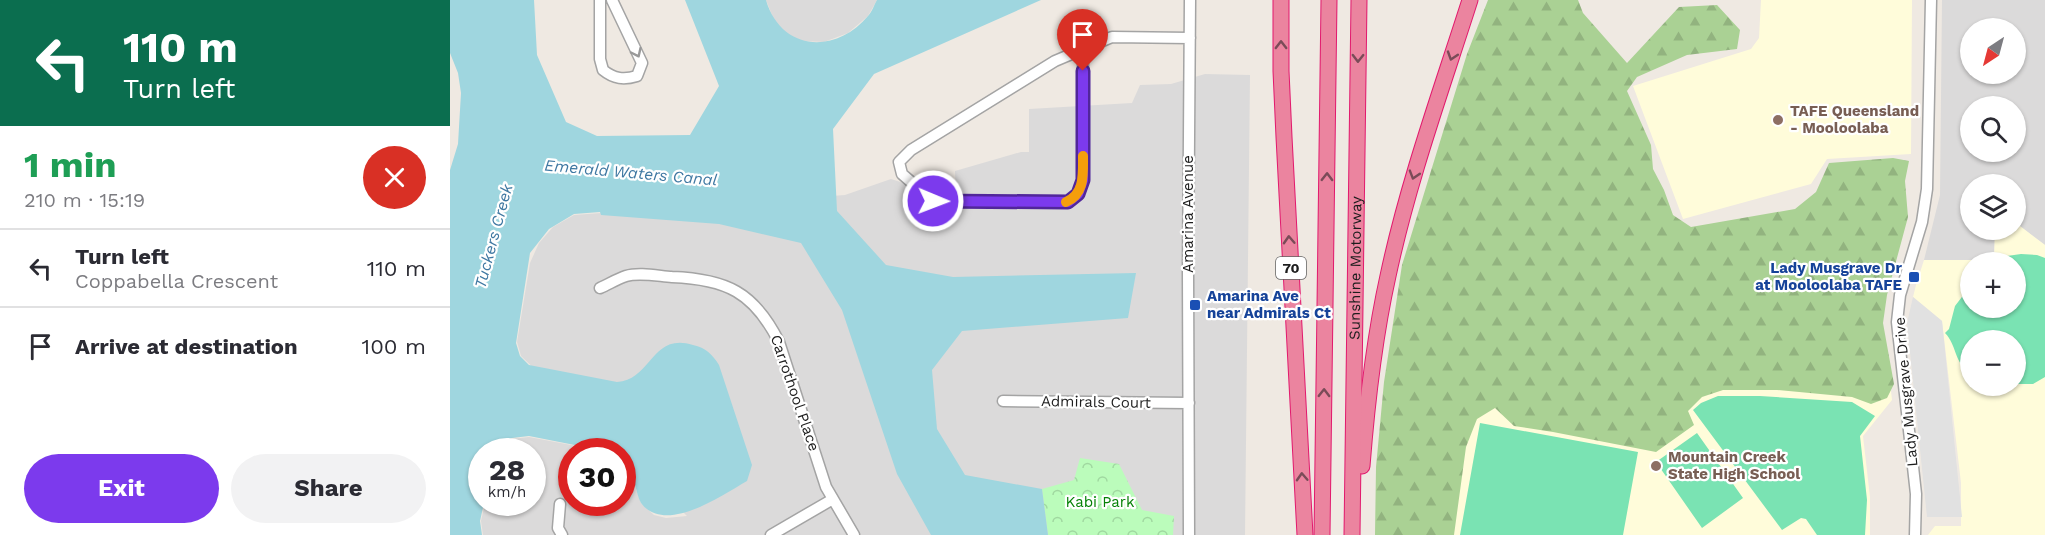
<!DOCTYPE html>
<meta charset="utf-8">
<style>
:root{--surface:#fff;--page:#f2f2f3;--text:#2b2b33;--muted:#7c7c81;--line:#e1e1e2;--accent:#7c3aed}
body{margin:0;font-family:"Work Sans",sans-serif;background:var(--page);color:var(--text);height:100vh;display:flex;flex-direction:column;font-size:22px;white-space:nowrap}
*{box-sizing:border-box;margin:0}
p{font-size:20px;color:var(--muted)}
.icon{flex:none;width:33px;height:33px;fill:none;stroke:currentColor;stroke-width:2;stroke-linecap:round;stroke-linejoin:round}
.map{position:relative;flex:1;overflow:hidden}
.details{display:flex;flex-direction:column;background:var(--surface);width:450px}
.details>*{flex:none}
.top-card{background:#0b6e4f;color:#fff;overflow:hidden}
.needle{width:39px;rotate:216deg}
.tools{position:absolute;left:1510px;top:18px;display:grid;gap:12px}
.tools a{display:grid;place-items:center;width:66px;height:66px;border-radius:50%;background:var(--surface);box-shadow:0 2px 4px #0004;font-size:30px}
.speed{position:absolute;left:18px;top:438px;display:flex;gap:12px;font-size:30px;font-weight:700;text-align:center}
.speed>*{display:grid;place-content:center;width:78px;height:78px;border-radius:50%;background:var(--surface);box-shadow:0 2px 4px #0004;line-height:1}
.speed small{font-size:15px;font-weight:400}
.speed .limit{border:9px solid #d22;background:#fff;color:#111}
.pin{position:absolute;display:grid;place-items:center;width:51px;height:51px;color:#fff;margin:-62px -26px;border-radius:50% 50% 50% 0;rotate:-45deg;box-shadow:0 0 6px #0007}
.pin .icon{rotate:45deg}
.me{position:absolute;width:66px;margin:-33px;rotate:91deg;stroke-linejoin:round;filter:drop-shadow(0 0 4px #0008)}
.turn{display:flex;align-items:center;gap:21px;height:126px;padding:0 24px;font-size:27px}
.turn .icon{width:78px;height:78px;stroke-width:2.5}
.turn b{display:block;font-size:42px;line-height:51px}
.round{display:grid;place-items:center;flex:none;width:63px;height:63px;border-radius:32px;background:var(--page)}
.summary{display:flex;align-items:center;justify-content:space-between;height:102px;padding:0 24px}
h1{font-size:36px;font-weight:700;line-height:45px;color:#1e9e55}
.primary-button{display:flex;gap:12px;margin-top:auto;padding:12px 24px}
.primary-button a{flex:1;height:69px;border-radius:36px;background:var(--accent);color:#fff;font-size:24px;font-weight:700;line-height:69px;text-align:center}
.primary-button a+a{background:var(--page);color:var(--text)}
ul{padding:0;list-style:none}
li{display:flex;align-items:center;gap:18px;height:78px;padding:0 24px;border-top:2px solid var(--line)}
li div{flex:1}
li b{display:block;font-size:22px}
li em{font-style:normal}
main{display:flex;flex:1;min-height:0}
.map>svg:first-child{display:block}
.residential{fill:#dbdada;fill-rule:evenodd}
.education{fill:#fffcda;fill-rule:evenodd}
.forest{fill:url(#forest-firs)}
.park{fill:url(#park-crowns)}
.pitch{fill:#7ae3b3}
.parking{fill:#e1e1e1}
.water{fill:#9fd6df}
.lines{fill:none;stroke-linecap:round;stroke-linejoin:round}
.minor-casing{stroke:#a4a4a4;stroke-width:13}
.highway-casing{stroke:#e2196d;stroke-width:17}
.minor{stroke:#fff;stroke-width:10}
.highway{stroke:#eb849f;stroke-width:15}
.oneway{stroke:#7a4b58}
.oneway2{stroke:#999}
.route-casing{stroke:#51269a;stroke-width:15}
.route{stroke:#7c3aed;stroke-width:10}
.slow{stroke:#f59e0b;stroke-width:10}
.education-dot{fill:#8d6e63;stroke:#fff;stroke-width:2}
.transit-dot{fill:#1a4fb4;stroke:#fff;stroke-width:2}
.labels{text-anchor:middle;stroke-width:4.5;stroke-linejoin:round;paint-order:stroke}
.shield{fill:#fff;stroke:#616161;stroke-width:1.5}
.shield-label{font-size:14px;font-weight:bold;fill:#1d1d1d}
.education-label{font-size:15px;font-weight:bold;fill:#785e54;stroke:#fff;text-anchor:start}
.street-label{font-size:15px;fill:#1d1d1d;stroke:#fff}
.transit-label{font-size:15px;font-weight:bold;fill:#164399;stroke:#fff;text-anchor:end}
.park-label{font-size:15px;fill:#058106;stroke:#fff}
.water-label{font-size:16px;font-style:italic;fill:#3f78a2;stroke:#fff}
</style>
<main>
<section class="details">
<div class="top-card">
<div class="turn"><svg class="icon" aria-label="left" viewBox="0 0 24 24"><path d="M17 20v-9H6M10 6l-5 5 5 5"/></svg><div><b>110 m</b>Turn left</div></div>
</div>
<div class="summary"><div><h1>1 min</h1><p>210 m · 15:19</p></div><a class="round" style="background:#d93025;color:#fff"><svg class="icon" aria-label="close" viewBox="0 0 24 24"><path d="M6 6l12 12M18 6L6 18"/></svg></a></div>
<ul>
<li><svg class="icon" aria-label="left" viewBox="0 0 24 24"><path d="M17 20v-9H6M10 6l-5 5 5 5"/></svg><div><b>Turn left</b><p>Coppabella Crescent</p></div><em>110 m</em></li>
<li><svg class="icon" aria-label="arrive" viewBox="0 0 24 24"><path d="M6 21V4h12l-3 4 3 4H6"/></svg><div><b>Arrive at destination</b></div><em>100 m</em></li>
</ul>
<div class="primary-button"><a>Exit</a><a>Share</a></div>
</section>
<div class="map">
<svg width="1595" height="535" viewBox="0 0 1595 535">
<defs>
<pattern id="forest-firs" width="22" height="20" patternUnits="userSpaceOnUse" patternTransform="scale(1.5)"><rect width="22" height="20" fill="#aad194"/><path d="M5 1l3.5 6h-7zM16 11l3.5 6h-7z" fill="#92b37f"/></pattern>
<pattern id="park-crowns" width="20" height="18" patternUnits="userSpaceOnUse" patternTransform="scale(1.5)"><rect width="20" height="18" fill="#bbfcbb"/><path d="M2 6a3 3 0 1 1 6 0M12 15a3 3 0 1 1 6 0" fill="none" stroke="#a0d8a0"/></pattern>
</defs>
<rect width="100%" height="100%" fill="#efe9e2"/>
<path class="residential" d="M 316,0 L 427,0 L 418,16 L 398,33 L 374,42 L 351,41 L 336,34 L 324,20 Z
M 1492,0 L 1595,0 L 1595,245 L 1566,223 L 1566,184 L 1521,184 L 1521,230 L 1545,230 L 1544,260 L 1474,260 L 1490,195 ZM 1521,28 L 1566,28 L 1566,74 L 1521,74 ZM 1521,106 L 1566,106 L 1566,152 L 1521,152 Z
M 755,74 L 800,75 L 795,535 L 33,535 L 31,521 L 35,503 L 82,502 L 82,452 L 46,451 L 48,447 L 62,439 L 79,437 L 153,451 L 122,452 L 122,502 L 172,502 L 173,463 L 182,478 L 191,503 L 204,515 L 216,518 L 237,516 L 172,452 L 170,451 L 71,356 L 67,342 L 80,263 L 89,243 L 103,227 L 124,215 L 395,195 L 441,179 L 494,196 L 506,197 L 505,171 L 571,152 L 579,152 L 579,109 L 682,103 L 690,85 L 721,84 Z"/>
<path class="education" d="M 1311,0 L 1462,0 L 1461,154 L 1377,159 L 1361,184 L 1233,219 L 1183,86 L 1301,49 L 1309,38 Z
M 1566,223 L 1595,245 L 1595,535 L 1478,535 L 1485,526 L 1511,526 L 1511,483 L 1492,321 L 1463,297 L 1466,285 L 1474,260 L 1544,260 L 1545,230 L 1566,230 ZM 1521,262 L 1566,262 L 1566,308 L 1521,308 ZM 1521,340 L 1566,340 L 1566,386 L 1521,386 Z
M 1013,359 L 1438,365 L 1442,400 L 1413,436 L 1420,497 L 1420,535 L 984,535 Z"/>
<path class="forest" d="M 1038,0 L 1128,0 L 1133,13 L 1177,63 L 1229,7 L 1267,5 L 1290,30 L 1287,49 L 1237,55 L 1187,77 L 1177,91 L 1201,145 L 1203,169 L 1214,190 L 1223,215 L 1241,227 L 1345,209 L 1366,192 L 1379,163 L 1443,158 L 1459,161 L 1455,181 L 1458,217 L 1437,295 L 1433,323 L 1444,384 L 1437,398 L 1421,404 L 1402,397 L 1327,390 L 1273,390 L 1252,397 L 1238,411 L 1244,425 L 1206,452 L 1103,432 L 1064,426 L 1045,408 L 1027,419 L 1016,447 L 1004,535 L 925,535 L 926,467 L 934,382 L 952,265 L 1017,54 Z"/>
<path class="park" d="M 630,458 L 669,464 L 692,510 L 724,516 L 723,535 L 598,535 L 592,489 L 624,480 Z"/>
<path class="pitch" d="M 1571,254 L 1587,255 L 1595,258 L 1595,377 L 1583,384 L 1566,384 L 1566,340 L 1521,340 L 1521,375 C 1503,361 1507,345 1495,333 L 1499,329 L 1505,306 L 1521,285 L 1521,308 L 1566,308 L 1566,262 L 1547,262 L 1557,256 Z
M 1268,396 L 1310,396 L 1402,402 L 1425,416 L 1410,436 L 1417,500 L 1415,535 L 1367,535 L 1356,519 L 1351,518 L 1332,530 L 1243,410 L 1251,403 Z
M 1030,423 L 1188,452 L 1173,535 L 1010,535 Z
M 1247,433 L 1293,498 L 1252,528 L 1206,462 Z"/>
<path class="parking" d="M 1463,297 L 1492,321 L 1512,517 L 1477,517 L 1457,323 Z"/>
<path class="water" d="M 0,0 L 84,0 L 87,55 L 116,122 L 147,136 L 240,135 L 269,86 L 235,0 L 316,0 C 331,51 385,55 418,16 C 422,12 424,5 427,0 L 591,0 L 424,74 L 383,129 L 387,211 L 436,265 L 503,277 L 686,273 L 678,318 L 512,331 L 482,370 L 487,429 L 515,475 L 592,489 L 598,535 L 481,535 L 447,474 L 392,310 L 351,243 L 269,224 L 151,215 L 150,212 L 124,214 L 99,229 L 80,253 L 66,343 L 70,356 L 79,365 L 167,382 C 202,380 201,332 243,345 C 256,348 262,354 269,365 L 302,465 L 297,481 C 271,496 215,535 191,503 C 188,498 187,491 185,485 C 180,473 172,465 172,452 L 155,451 L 79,436 L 62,438 L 48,446 L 46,451 L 32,452 L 32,502 L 34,503 L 30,521 L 32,535 L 0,535 L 0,170 L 8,144 L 11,93 L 8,73 L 0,53 Z"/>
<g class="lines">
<g class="minor-casing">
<path id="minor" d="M 150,0 L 150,59 L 153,70 C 164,79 174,80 187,76 L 192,63 L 162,0
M 633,49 L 633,180 L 628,194 L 618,202 L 483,201 L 452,174 L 449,162 L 461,150 L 605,61 L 662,37 L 740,38
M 150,288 C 159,284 167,279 176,276 C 189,272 208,276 222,277 C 276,279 304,292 329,342 L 376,487 L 404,535
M 553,401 L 739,403
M 110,504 L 108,528 L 112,535
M 321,535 L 383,499
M 739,535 L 738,273 L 740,0
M 1465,535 L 1466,494 L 1447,322 L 1450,295 L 1472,222 L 1477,189 L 1481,0"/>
</g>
<g class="highway-casing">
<g id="highway">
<path d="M 831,0 L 831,71 L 834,137 L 855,535"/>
<path d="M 912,466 C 917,402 924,339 938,276 C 958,182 991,91 1020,0"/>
<path d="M 872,535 L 879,0"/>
<path id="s1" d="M 902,535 L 909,0"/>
</g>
</g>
<use href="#minor" class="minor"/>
<use href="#highway" class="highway"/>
</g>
<defs><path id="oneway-chevron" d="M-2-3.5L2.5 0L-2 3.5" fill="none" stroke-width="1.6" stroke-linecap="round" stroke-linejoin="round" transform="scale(1.5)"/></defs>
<g class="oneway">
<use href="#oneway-chevron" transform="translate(831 45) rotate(-90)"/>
<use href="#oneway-chevron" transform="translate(1002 56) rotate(108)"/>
<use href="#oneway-chevron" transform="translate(908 58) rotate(91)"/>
<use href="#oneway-chevron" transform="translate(964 175) rotate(107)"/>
<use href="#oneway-chevron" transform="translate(877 177) rotate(-89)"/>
<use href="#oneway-chevron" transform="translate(839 240) rotate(-93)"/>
<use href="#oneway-chevron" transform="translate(874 393) rotate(-89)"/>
<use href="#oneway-chevron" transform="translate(852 477) rotate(-93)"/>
</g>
<use class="oneway2" href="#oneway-chevron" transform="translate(187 53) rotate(65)"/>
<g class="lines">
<g class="route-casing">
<path id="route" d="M 483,201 L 618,202 L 628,194 L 633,180 L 633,71"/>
</g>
<use href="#route" class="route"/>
<path class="slow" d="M 616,202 C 635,194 633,174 633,156"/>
</g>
<g class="education-dot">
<circle cx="1328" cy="120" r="6"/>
<circle cx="1206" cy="466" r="6"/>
</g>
<g class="transit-dot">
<rect x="1458" y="271" width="12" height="12" rx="3"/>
<rect x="739" y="299" width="12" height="12" rx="3"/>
</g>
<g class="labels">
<rect class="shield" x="826" y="257" width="30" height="22" rx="4.5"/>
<g class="shield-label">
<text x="841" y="273">70</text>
</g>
<g class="education-label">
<text x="1340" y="116">TAFE Queensland<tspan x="1340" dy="17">- Mooloolaba</tspan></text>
<text x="1218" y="462">Mountain Creek<tspan x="1218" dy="17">State High School</tspan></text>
</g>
<g class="street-label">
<text transform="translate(738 214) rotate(-90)" y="5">Amarina Avenue</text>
<text dy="5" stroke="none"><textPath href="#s1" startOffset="267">Sunshine Motorway</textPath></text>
<text transform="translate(1456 392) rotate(-95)" y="5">Lady Musgrave Drive</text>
<text transform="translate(345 393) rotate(71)" y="5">Carrothool Place</text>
<text transform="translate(646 402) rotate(1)" y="5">Admirals Court</text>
</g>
<g class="transit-label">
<text x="1452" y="273">Lady Musgrave Dr<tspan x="1452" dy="17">at Mooloolaba TAFE</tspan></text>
<text x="757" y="301" text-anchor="start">Amarina Ave<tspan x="757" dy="17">near Admirals Ct</tspan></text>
</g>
<g class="park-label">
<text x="650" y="507">Kabi Park</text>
</g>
<g class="water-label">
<text transform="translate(181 172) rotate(5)" y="6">Emerald Waters Canal</text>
<text transform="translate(43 236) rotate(-75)" y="6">Tuckers Creek</text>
</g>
</g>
</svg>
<div class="tools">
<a><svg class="needle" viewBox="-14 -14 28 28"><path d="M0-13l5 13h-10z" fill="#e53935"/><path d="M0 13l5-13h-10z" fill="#7c7c81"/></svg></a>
<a><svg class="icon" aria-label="search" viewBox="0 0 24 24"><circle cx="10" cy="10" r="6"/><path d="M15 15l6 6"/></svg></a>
<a><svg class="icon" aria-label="layers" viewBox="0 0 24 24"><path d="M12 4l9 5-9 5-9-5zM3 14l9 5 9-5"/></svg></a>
<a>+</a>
<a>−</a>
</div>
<div class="speed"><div>28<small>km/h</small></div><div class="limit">30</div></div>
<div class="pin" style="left:633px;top:71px;background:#d93025"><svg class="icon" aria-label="arrive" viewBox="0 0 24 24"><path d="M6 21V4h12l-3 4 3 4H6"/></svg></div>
<svg class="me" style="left:483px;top:201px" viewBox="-20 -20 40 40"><circle r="17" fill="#7c3aed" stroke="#fff" stroke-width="3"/><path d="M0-11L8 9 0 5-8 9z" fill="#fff"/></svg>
</div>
</main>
